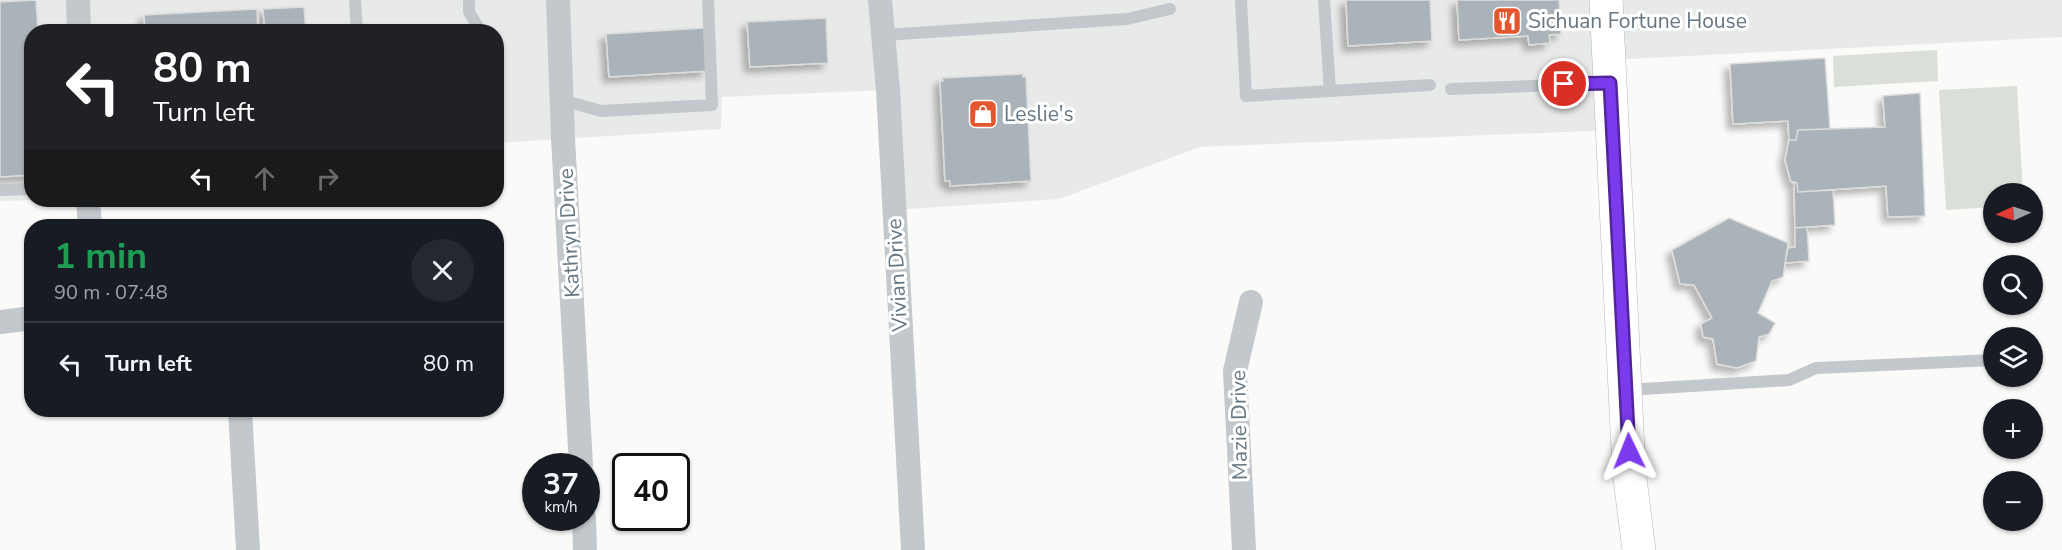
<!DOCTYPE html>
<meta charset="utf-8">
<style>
:root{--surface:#171b24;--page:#242831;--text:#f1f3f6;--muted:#9ea1a6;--line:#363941}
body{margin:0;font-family:"Nunito Sans",sans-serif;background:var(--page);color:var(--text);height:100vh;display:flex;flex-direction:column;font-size:22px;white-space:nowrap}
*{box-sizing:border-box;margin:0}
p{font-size:20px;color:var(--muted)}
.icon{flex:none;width:33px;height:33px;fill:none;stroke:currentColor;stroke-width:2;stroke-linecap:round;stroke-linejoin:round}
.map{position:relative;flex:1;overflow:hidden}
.details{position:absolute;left:24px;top:219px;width:480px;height:198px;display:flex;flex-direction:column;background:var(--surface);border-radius:24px;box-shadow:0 2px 4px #0004}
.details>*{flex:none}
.banner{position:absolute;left:24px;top:24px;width:480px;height:183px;border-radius:24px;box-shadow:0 2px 4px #0004;background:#202124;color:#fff;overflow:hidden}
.needle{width:39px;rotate:267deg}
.controls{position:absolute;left:1983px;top:183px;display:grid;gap:12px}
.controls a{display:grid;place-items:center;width:60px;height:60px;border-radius:50%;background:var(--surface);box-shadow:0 2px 4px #0004;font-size:30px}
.speed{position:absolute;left:522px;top:453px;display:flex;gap:12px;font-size:30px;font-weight:700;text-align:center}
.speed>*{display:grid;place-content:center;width:78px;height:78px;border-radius:50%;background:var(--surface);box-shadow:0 2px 4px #0004;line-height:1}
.speed small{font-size:15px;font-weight:400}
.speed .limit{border:3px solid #111;border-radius:9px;background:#fff;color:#111}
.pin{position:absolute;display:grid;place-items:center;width:51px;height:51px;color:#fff;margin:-26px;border:3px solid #fff;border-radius:50%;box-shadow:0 2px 6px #0007}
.me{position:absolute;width:66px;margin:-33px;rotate:358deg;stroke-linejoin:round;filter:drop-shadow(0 0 4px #0008)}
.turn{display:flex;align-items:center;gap:21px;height:126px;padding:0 30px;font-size:27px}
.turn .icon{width:78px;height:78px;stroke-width:2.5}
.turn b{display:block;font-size:42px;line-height:51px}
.lanes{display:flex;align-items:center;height:57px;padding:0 30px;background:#0003;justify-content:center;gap:30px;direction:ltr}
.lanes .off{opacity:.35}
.round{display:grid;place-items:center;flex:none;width:63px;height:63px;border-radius:32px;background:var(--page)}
.head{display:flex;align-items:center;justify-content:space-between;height:102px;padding:0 30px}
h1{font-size:36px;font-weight:700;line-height:45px;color:#1e9e55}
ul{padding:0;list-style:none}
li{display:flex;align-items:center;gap:18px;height:84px;padding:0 30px;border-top:2px solid var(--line)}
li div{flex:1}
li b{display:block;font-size:22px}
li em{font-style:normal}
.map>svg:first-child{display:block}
.built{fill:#e8e9e9}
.green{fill:#dadfd7}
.building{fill:#aab3b9;stroke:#dcdcda;stroke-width:1.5;filter:url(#shadow)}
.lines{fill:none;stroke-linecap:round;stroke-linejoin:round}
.secondary-casing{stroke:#b3babf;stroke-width:34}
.lane{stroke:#c3c8cc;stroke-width:12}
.street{stroke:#c3c8cc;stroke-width:24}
.secondary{stroke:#fff;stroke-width:33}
.route-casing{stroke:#51269a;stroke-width:15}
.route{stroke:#7c3aed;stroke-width:10}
.labels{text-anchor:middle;stroke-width:6;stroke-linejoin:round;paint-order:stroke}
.poi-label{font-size:21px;fill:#657683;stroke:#fff;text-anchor:start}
.street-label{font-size:21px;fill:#657683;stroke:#fff}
</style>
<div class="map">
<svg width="2062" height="550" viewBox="0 0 2062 550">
<defs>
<filter id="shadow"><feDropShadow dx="-5.5" dy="5.5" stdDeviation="3" flood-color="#0004"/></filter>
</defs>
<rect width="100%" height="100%" fill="#fafaf8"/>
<path class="built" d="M 0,0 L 2062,0 L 2062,37 L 1609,60 L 1612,130 L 1200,147 L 1059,199 L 893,210 L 887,90 L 722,97 L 721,129 L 497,143 L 496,32 L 32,32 L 32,200 L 35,200 L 0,201 Z"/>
<path class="green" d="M 1937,50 L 1938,81 L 1834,87 L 1833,56 Z
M 2017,86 L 2023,193 L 1994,194 L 1993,207 L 1946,210 L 1939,90 Z"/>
<path class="building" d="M 36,0 L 38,32 L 32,32 L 32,175 L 0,177 L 0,2 Z
M 1346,0 L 1430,0 L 1432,41 L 1348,46 Z
M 1457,0 L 1559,0 L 1561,34 L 1549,35 L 1550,43 L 1529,45 L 1528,36 L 1459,40 Z
M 304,7 L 306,32 L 265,32 L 263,9 Z
M 257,9 L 258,32 L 145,32 L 144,15 Z
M 826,18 L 828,63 L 750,67 L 747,22 Z
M 704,28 L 707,71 L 609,77 L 606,34 Z
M 1825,58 L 1830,129 L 1798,130 L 1796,140 L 1789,140 L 1788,121 L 1733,124 L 1730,64 Z
M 1023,74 L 1023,77 L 1026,77 L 1031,181 L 950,186 L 950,181 L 945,181 L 940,81 L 943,81 L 942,78 Z
M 1920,93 L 1925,216 L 1888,217 L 1886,186 L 1798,192 L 1797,183 L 1791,182 L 1785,160 L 1789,140 L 1796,140 L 1798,130 L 1885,127 L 1883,96 Z
M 1794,182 L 1797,183 L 1798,192 L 1833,190 L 1835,225 L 1795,228 Z
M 1729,218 L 1788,243 L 1783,277 L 1772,281 L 1758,313 L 1775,323 L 1769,334 L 1759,337 L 1756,361 L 1737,368 L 1717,364 L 1713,339 L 1703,337 L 1701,324 L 1712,318 L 1694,285 L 1680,284 L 1672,250 Z
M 1807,227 L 1809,261 L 1785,263 L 1788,248 L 1795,247 L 1795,228 Z"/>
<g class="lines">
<g class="secondary-casing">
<path id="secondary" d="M 1606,0 L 1629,471 L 1639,550"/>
</g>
<path class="lane" d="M 355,0 L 357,32
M 469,0 L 469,12 L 481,32
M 1241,0 L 1246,96 L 1330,91 L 1324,0
M 884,35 L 1127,19 L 1170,9
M 1451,89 L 1608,83
M 1330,91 L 1430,85
M 562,100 L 601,111 L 712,105 L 708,0
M 0,190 L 32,189
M 1627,390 L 1789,380 L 1816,368 L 1994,360"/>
<path class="street" d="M 78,0 L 79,32
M 558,0 L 563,138 L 581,466
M 880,0 L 888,90 L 913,550
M 88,200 L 90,226
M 0,322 L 32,318
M 240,410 L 248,550
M 584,518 L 585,550
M 1244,550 L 1235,371 L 1251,302"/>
<use href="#secondary" class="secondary"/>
</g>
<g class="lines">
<g class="route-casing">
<path id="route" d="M 1564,84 L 1610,83 L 1629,451"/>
</g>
<use href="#route" class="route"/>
</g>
<defs>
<g id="restaurant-square" transform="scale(1.5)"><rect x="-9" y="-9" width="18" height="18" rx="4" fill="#e4572e" stroke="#fff"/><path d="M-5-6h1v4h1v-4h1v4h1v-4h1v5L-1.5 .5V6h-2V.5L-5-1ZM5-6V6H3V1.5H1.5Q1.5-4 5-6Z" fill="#fff"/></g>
<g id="shop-square" transform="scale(1.5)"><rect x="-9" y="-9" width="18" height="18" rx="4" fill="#e4572e" stroke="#fff"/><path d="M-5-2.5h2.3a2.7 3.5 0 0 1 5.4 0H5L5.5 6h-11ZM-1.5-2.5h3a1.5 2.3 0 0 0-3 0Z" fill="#fff"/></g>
</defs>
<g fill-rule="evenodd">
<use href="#restaurant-square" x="1507" y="21"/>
<use href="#shop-square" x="983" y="114"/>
</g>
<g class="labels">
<g class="poi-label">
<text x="1528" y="28">Sichuan Fortune House</text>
<text x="1004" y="121">Leslie's</text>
</g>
<g class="street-label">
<text transform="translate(569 233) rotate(-93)" y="7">Kathryn Drive</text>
<text transform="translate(897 275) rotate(-93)" y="7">Vivian Drive</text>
<text transform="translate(1239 425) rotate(-91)" y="7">Mazie Drive</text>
</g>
</g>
</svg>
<div class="controls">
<a><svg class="needle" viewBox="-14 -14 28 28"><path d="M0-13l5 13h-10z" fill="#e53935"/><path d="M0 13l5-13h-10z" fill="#9ea1a6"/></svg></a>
<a><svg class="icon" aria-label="search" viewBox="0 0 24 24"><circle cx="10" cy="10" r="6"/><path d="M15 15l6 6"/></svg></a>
<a><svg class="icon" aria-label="layers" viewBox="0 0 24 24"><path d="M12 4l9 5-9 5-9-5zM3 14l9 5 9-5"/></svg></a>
<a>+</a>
<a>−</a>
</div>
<div class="speed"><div>37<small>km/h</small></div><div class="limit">40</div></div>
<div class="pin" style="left:1564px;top:84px;background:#d93025"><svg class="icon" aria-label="arrive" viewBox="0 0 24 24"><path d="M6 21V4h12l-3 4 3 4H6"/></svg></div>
<svg class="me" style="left:1629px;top:451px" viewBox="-20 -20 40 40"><path d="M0-17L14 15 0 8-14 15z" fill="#7c3aed" stroke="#fff" stroke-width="4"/></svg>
<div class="banner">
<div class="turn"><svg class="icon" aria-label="left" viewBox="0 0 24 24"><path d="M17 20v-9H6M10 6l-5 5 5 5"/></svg><div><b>80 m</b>Turn left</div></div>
<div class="lanes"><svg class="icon" aria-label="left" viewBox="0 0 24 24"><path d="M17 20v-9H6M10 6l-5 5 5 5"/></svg><svg class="icon off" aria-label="ahead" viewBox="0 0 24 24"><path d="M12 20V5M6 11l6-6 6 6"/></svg><svg class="icon off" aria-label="right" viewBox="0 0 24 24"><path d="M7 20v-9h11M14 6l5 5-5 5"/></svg></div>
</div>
<section class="details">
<div class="head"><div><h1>1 min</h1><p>90 m · 07:48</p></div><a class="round"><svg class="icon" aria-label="close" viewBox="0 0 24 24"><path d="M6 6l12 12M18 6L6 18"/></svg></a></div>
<ul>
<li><svg class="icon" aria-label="left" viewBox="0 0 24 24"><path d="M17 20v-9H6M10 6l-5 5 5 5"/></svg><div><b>Turn left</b></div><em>80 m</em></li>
</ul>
</section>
</div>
